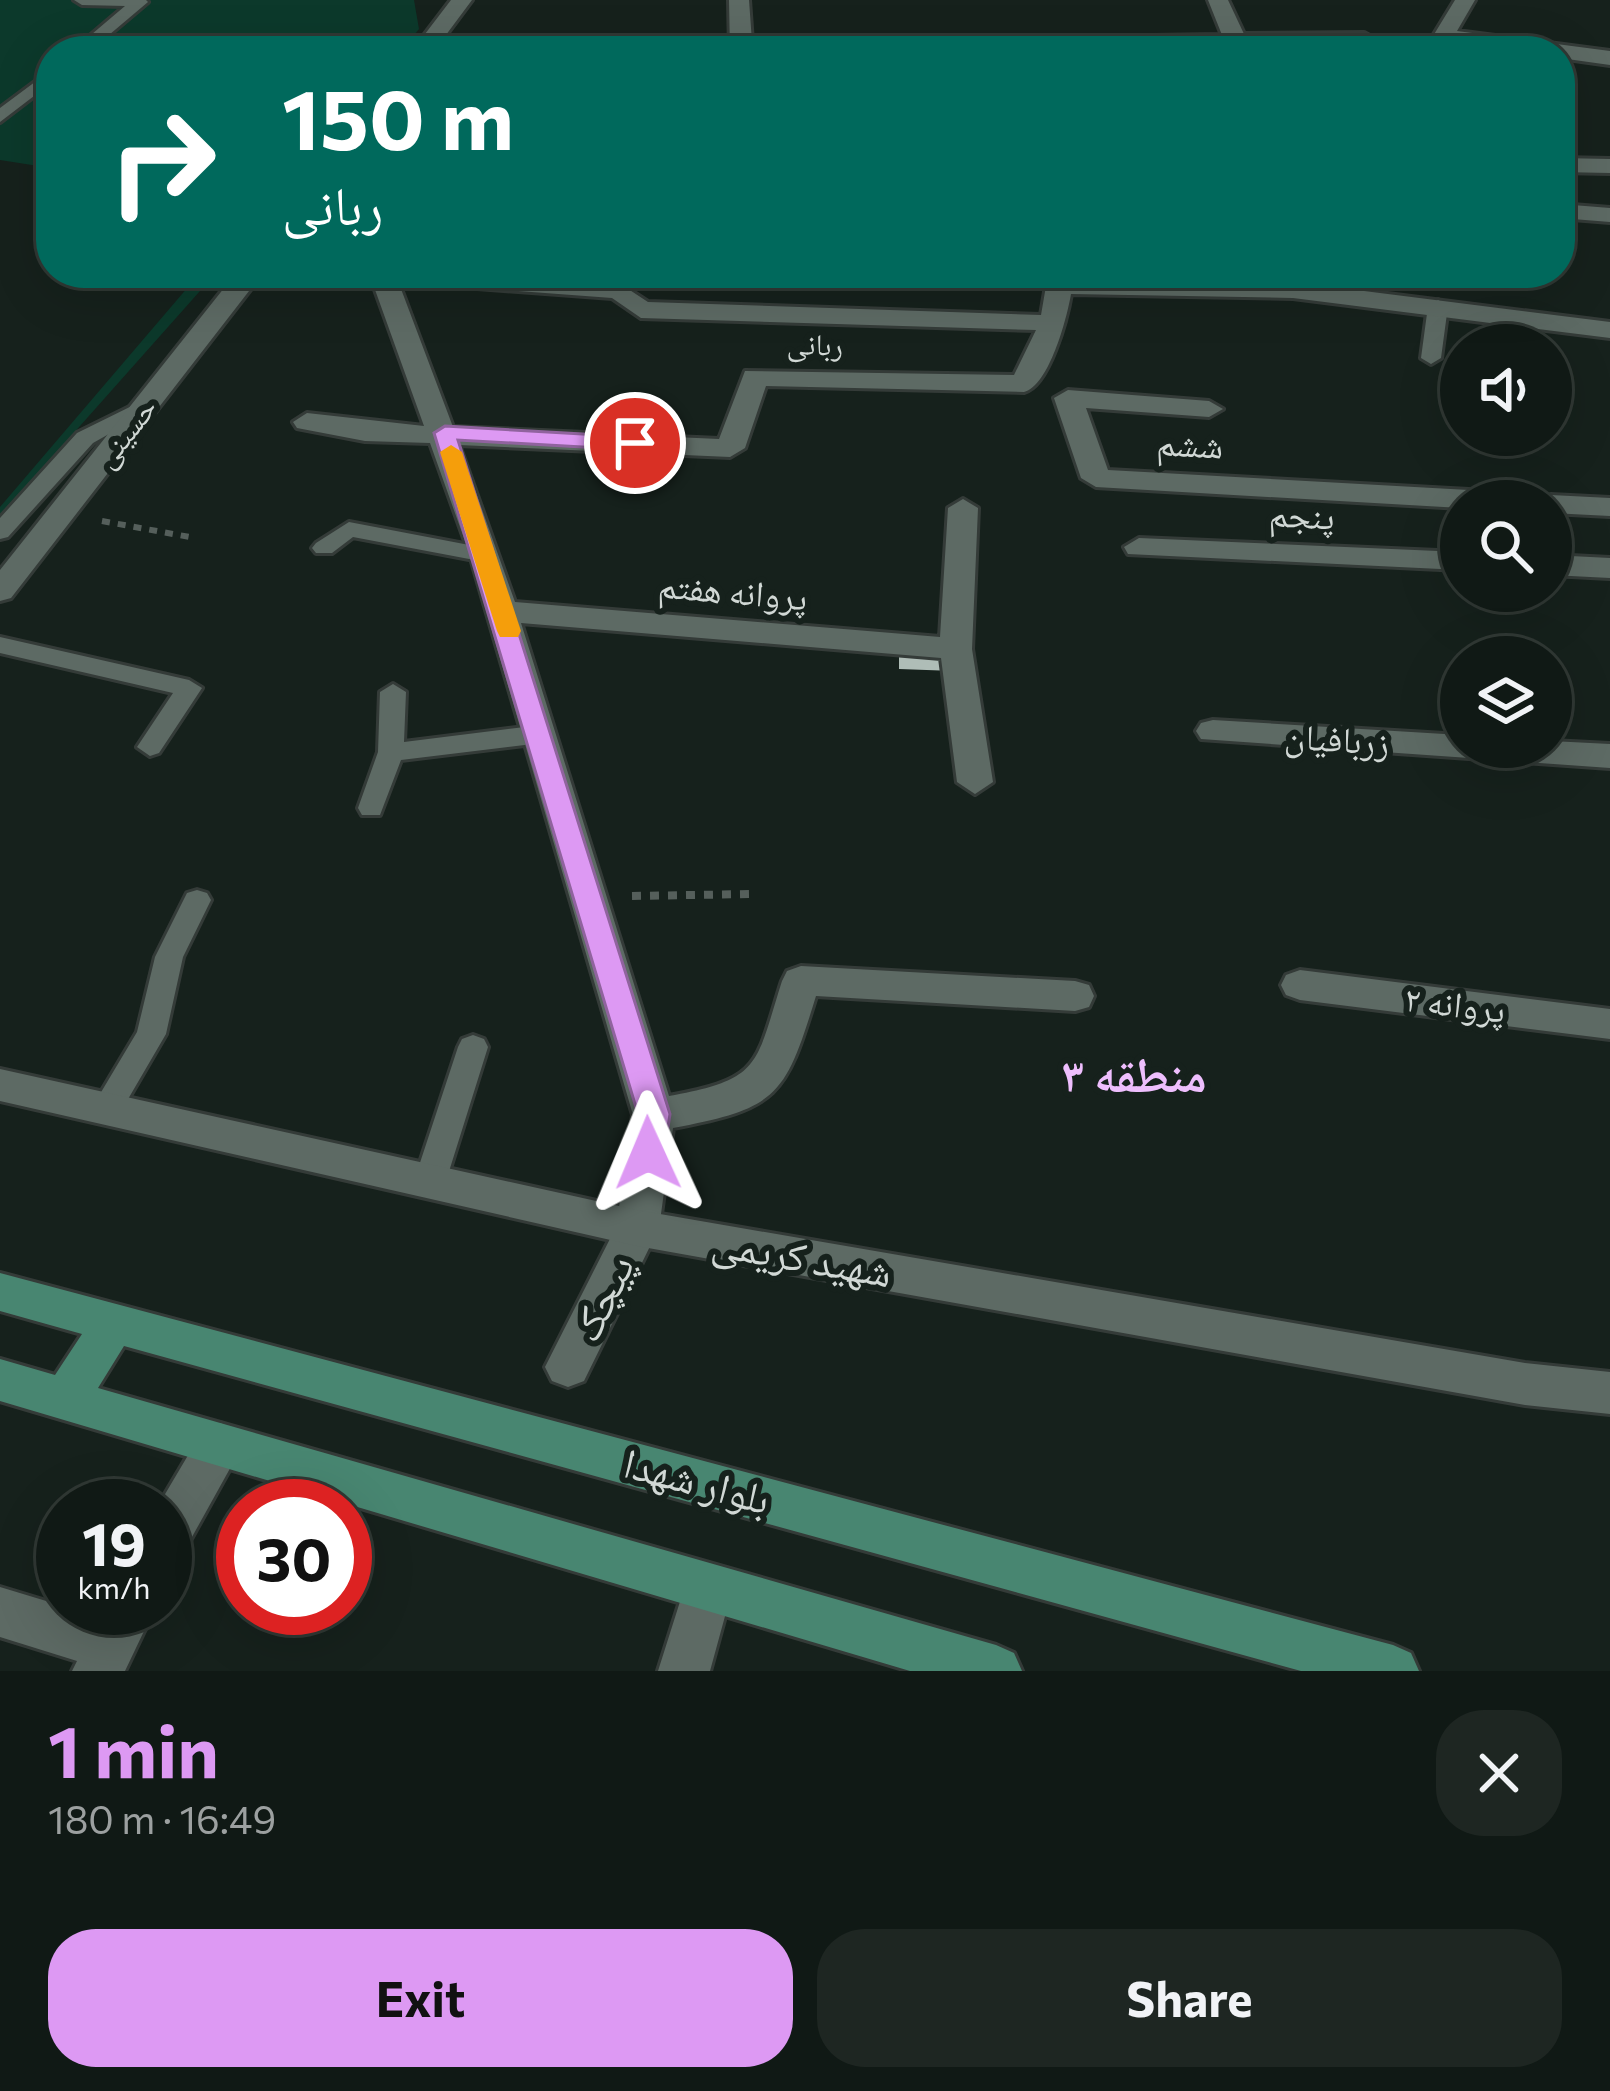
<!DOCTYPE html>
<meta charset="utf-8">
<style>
:root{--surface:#101915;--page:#1e2622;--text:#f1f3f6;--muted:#9ca0a0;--line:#303834;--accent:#dd99f3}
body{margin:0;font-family:Commissioner,"Noto Naskh Arabic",sans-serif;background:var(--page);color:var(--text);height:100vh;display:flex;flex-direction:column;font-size:45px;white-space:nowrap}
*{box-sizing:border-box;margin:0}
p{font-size:39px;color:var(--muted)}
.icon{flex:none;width:66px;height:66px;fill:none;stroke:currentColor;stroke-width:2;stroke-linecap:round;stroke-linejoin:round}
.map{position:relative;height:1671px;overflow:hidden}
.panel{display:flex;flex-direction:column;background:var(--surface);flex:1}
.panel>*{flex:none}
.hud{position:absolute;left:36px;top:36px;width:1539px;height:252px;border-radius:48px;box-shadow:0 12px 48px #0002,0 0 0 3px var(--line);background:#00695c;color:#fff;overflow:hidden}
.tools{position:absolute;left:1440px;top:324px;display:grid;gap:24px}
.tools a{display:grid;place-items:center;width:132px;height:132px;border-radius:50%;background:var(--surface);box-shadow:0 12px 48px #0002,0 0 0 3px var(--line);font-size:60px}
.speed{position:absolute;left:36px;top:1479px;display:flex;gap:24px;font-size:60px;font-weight:700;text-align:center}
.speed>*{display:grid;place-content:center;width:156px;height:156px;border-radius:50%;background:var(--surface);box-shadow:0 12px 48px #0002,0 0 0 3px var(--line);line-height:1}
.speed small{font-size:30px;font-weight:400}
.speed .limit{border:18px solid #d22;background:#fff;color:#111}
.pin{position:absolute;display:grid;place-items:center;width:102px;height:102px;color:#fff;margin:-51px;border:6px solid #fff;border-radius:50%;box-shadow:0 3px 12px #0007}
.me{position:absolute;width:132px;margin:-66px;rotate:359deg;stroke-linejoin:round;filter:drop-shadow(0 0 9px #0008)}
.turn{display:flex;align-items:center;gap:42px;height:252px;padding:0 48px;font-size:54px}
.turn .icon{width:156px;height:156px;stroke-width:2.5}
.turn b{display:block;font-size:84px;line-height:102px}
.round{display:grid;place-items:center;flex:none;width:126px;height:126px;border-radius:48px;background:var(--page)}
.summary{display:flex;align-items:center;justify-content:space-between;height:204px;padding:0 48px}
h1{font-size:72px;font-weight:700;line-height:90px;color:var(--accent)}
.cta{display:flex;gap:24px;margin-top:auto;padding:24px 48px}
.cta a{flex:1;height:138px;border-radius:48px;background:var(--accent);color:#111;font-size:48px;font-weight:700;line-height:138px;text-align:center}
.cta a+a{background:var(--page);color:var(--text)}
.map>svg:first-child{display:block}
.green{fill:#0c392b}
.building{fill:#afbdb7}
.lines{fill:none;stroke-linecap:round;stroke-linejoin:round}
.lane-casing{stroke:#343b38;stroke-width:6}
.street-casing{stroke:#343b38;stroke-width:6}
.secondary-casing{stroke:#343b38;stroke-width:6}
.primary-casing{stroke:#343b38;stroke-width:6}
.path-far1{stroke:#555f5b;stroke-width:6;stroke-dasharray:8 8;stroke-linecap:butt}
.path{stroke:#555f5b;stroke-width:8;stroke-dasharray:9 9;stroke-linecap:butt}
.lane{fill:#5d6a64;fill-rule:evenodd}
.street{fill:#5d6a64;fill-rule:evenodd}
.secondary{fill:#5d6a64;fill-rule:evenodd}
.primary{fill:#488671;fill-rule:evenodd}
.route{fill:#dd99f3;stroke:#90639e;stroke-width:3}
.slow{fill:#f59e0b}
.labels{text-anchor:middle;stroke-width:12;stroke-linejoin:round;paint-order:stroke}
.far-street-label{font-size:30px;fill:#d1d8d5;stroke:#16211c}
.street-label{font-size:36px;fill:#d1d8d5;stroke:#16211c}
.near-street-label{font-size:42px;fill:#d1d8d5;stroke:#16211c}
.district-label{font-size:48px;font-weight:bold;fill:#eebefd;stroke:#16211c}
</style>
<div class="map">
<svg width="1610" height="1671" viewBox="0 0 1610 1671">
<rect width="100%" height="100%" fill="#16211c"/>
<path class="green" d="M 0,0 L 414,0 L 419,29 L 401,51 L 51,51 L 51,168 L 0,160 Z
M 200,273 L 216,273 L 0,516 L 0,507 Z"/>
<path class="building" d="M 899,647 L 952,651 L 954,671 L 899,669 Z"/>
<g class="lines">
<g class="lane-casing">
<path id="lane" d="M 74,0 L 146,0 L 148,2 L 90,51 L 72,51 L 125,6 L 82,5 Z
M 51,70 L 51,83 L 0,122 L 0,108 Z
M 1438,300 L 1448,306 L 1441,358 L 1431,364 L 1421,358 L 1428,306 Z
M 148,398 L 155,400 L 155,408 L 93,443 L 8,537 L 0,539 L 0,518 L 77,433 Z
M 349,522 L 485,548 L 497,555 L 485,562 L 353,537 L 332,553 L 316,553 L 312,548 L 316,543 Z
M 0,637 L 189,680 L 202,688 L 159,753 L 150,756 L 137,747 L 173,693 L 0,653 Z
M 393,684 L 406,692 L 404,742 L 541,725 L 554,734 L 541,743 L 401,760 L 380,815 L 362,815 L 358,808 L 378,752 L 380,692 Z
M 197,890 L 207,893 L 211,900 L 183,957 L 166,1034 L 117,1118 L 106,1121 L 95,1118 L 91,1109 L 137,1032 L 155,957 L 187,893 Z
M 473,1035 L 484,1039 L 488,1047 L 446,1181 L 441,1190 L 430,1194 L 419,1190 L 414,1181 L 458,1047 L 462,1039 Z"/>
</g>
<g class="street-casing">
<path id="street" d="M 451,0 L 472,0 L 434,51 L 412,51 Z
M 729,0 L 749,0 L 752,42 L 1222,35 L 1208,0 L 1228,0 L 1244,34 L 1364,33 L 1375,39 L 1364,45 L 730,51 Z
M 1455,0 L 1475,0 L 1457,31 L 1610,51 L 1610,65 L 1560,58 L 1560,51 L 1507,51 L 1436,41 L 1433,36 Z
M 1560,158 L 1610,159 L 1610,173 L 1560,172 Z
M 1560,204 L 1610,208 L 1610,222 L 1560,218 Z
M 236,273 L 263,273 L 11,598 L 0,601 L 0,570 Z
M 369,273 L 395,273 L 453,427 L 719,439 L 745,371 L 1014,375 L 1036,330 L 641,318 L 612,298 L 464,287 L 464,275 L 473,273 L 619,283 L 648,302 L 1041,315 L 1046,286 L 1059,278 L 1293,282 L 1610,322 L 1610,338 L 1293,298 L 1071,294 C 1067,318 1049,386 1024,392 L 766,386 L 745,448 L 730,457 L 459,445 L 515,602 L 940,637 L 948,508 L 963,499 L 978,508 L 972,649 L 993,782 L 975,794 L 957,782 L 941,658 L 521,623 L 669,1096 C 762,1079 755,1066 782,981 L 787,971 L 801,966 L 1075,981 L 1089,985 L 1094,996 L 1089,1007 L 1075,1011 L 816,996 C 785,1097 778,1108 673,1128 L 659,1228 L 584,1381 L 568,1387 L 552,1381 L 545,1367 L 616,1227 L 633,1115 L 470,555 L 430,443 L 365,441 L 297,428 L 293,422 L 307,413 L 424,426 Z
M 1068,390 L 1209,401 L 1223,409 L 1209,417 L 1086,408 L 1108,470 L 1505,492 L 1520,501 L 1461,501 L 1461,508 L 1096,487 L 1081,478 L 1054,398 Z
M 1551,495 L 1610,498 L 1610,516 L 1551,513 L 1551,501 L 1538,501 Z
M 1139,538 L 1461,552 L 1461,570 L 1128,554 L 1124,547 Z
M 1551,555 L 1610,558 L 1610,578 L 1551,575 Z
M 1213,720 L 1461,735 L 1461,747 L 1551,747 L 1551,741 L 1610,744 L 1610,768 L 1201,739 L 1196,731 L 1201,723 Z
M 1300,970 L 1610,1009 L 1610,1039 L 1300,1000 L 1286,995 L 1281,985 L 1286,975 Z
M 220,1423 L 237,1430 L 243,1445 L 182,1555 L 165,1562 L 165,1506 L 158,1506 L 203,1430 Z
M 708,1563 L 726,1570 L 733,1587 L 710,1671 L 658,1671 L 690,1570 Z
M 0,1587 L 99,1617 L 103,1608 L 155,1608 L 125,1671 L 72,1671 L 77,1661 L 0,1637 Z"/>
</g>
<g class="secondary-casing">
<path id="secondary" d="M 0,1069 L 637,1210 L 1525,1363 L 1610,1372 L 1610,1414 L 1525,1405 L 637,1246 L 0,1101 Z"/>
</g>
<g class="primary-casing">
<path id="primary" d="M 0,1273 L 1393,1645 L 1411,1653 L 1419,1671 L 1301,1671 L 124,1346 L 98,1388 L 996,1645 L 1014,1653 L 1022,1671 L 910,1671 L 0,1401 L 0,1359 L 55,1375 L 82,1334 L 0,1311 Z"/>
</g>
<path class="path-far1" d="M 102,521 L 195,538"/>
<path class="path" d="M 632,896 L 751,894"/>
<use href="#lane" class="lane"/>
<use href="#street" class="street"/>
<use href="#secondary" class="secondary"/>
<use href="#primary" class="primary"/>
</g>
<path class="route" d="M 445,426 L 635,437 L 646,443 L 635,450 L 458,440 L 670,1114 L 664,1153 L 648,1166 L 632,1153 L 638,1114 L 434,433 Z"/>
<path class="slow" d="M 451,445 L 462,452 L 521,631 L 518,637 L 500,637 L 497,631 L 440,452 Z"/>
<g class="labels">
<g class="far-street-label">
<text transform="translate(815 345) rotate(2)" y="10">ربانی</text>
<text transform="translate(126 433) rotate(-52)" y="10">حسینی</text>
</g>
<g class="street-label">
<text transform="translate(1190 444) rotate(3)" y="13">ششم</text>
<text transform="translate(1302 515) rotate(3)" y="13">پنجم</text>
<text transform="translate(733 591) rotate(5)" y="13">پروانه هفتم</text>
<text transform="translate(1337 739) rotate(4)" y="13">زربافیان</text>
<text transform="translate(1455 1004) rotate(7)" y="13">پروانه ۲</text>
</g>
<g class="near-street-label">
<text transform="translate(802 1257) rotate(10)" y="15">شهید کریمی</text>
<text transform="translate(602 1298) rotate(-64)" y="15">پیچک</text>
<text transform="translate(697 1481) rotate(15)" y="15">بلوار شهدا</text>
</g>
<g class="district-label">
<text x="1134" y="1092">منطقه ۳</text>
</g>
</g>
</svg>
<div class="tools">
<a><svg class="icon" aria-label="sound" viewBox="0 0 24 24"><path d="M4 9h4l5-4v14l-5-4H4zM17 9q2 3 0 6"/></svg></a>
<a><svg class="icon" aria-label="search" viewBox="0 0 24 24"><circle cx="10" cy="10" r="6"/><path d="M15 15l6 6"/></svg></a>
<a><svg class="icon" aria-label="layers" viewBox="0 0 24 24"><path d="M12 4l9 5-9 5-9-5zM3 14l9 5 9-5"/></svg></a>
</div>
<div class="speed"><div>19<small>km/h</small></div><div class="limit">30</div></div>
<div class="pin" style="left:635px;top:443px;background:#d93025"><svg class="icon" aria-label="arrive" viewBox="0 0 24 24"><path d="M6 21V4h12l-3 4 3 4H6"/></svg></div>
<svg class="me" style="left:648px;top:1153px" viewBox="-20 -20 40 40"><path d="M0-17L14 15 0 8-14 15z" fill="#dd99f3" stroke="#fff" stroke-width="4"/></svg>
<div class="hud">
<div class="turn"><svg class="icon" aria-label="right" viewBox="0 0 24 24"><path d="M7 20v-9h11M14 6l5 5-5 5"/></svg><div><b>150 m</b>ربانی</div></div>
</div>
</div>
<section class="panel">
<div class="summary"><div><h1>1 min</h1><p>180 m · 16:49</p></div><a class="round"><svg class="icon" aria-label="close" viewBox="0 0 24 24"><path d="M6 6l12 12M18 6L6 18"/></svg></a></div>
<div class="cta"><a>Exit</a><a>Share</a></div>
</section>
